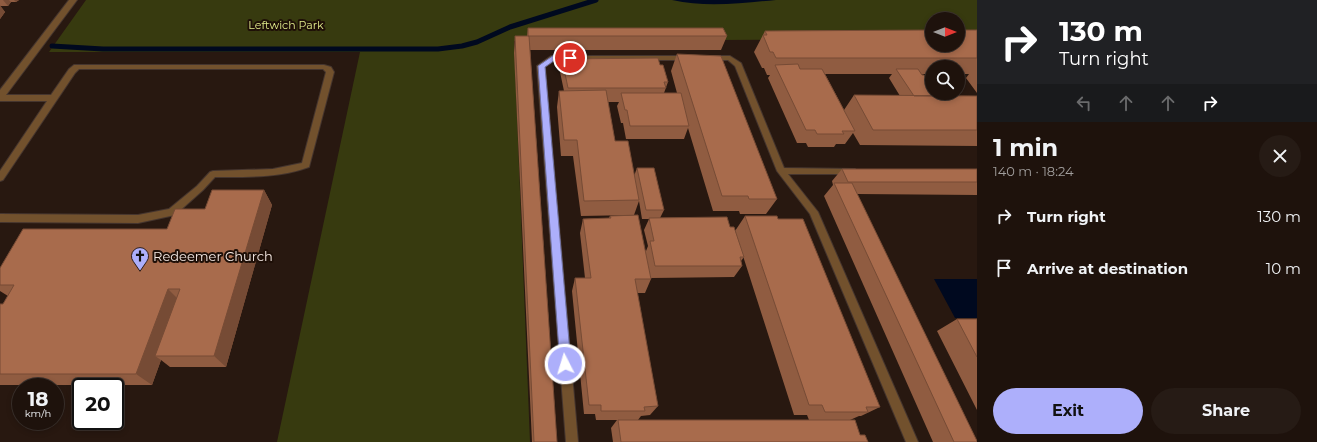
<!DOCTYPE html>
<meta charset="utf-8">
<style>
:root{--surface:#1e120c;--page:#261b15;--text:#f1f3f6;--muted:#a19e9d;--line:#3c322d;--accent:#adaffb}
body{margin:0;font-family:Montserrat,sans-serif;background:var(--page);color:var(--text);height:100vh;display:flex;flex-direction:column;font-size:15px;white-space:nowrap}
*{box-sizing:border-box;margin:0}
p{font-size:13px;color:var(--muted)}
.icon{flex:none;width:22px;height:22px;fill:none;stroke:currentColor;stroke-width:2;stroke-linecap:round;stroke-linejoin:round}
.map{position:relative;flex:1;overflow:hidden}
.details{display:flex;flex-direction:column;background:var(--surface);width:340px}
.details>*{flex:none}
.banner{background:#202124;color:#fff;overflow:hidden}
.needle{width:26px;rotate:90deg}
.tools{position:absolute;left:925px;top:12px;display:grid;gap:8px}
.tools a{display:grid;place-items:center;width:40px;height:40px;border-radius:50%;background:var(--surface);box-shadow:0 2px 6px #0003,0 0 0 1px var(--line);font-size:20px}
.speed{position:absolute;left:12px;top:378px;display:flex;gap:8px;font-size:20px;font-weight:700;text-align:center}
.speed>*{display:grid;place-content:center;width:52px;height:52px;border-radius:50%;background:var(--surface);box-shadow:0 2px 6px #0003,0 0 0 1px var(--line);line-height:1}
.speed small{font-size:10px;font-weight:400}
.speed .limit{border:2px solid #111;border-radius:6px;background:#fff;color:#111}
.pin{position:absolute;display:grid;place-items:center;width:34px;height:34px;color:#fff;margin:-17px;border:2px solid #fff;border-radius:50%;box-shadow:0 1px 4px #0007}
.me{position:absolute;width:44px;margin:-22px;rotate:355deg;stroke-linejoin:round;filter:drop-shadow(0 0 3px #0008)}
.turn{display:flex;align-items:center;gap:14px;height:84px;padding:0 16px;font-size:18px}
.turn .icon{width:52px;height:52px;stroke-width:2.5}
.turn b{display:block;font-size:28px;line-height:34px}
.lanes{display:flex;align-items:center;height:38px;padding:0 16px;background:#0003;justify-content:center;gap:20px;direction:ltr}
.lanes .off{opacity:.35}
.round{display:grid;place-items:center;flex:none;width:42px;height:42px;border-radius:21px;background:var(--page)}
.headline{display:flex;align-items:center;justify-content:space-between;height:68px;padding:0 16px}
h1{font-size:24px;font-weight:700;line-height:30px}
.cta{display:flex;gap:8px;margin-top:auto;padding:8px 16px}
.cta a{flex:1;height:46px;border-radius:24px;background:var(--accent);color:#111;font-size:16px;font-weight:700;line-height:46px;text-align:center}
.cta a+a{background:var(--page);color:var(--text)}
ul{padding:0;list-style:none}
li{display:flex;align-items:center;gap:12px;height:52px;padding:0 16px}
li div{flex:1}
li b{display:block;font-size:15px}
li em{font-style:normal}
main{display:flex;flex:1;min-height:0}
.map>svg:first-child{display:block}
.green{fill:#373a0f}
.water{fill:#00091f}
.lines{fill:none;stroke-linecap:round;stroke-linejoin:round}
.stream{stroke:#00091f;stroke-width:5}
.service-casing{stroke:#45352e;stroke-width:2}
.tertiary-casing{stroke:#45352e;stroke-width:2}
.service{fill:#72512d;fill-rule:evenodd}
.tertiary{fill:#72512d;fill-rule:evenodd}
.wall{fill:#905c41;fill-rule:evenodd}
.shaded-wall{fill:#764b35}
.building{fill:#a86b4c;stroke:#764b35}
.route{fill:#adaffb;stroke:#7072a3}
.labels{text-anchor:middle;stroke-width:4;stroke-linejoin:round;paint-order:stroke}
.far-park-label{font-size:11px;fill:#e0ea8a;stroke:#1e0f07}
.poi-label{font-size:13px;fill:#f6eae5;stroke:#1e0f07;text-anchor:start}
</style>
<main>
<div class="map">
<svg width="977" height="442" viewBox="0 0 977 442">
<rect width="100%" height="100%" fill="#281810"/>
<path class="green" d="M 86,0 L 977,0 L 977,39 L 958,39 L 958,19 L 932,19 L 932,39 L 514,41 L 530,442 L 277,442 L 360,52 L 49,52 Z"/>
<path class="water" d="M 672,0 L 776,0 C 742,3 707,8 672,0 Z
M 934,279 L 977,279 L 977,318 L 955,318 Z"/>
<g class="lines">
<path class="stream" d="M 52,46 L 103,49 L 438,49 L 462,46 L 477,42 L 510,27 L 596,0"/>
<g class="service-casing">
<path id="service" d="M 551,56 L 686,56 L 690,58 L 686,60 L 555,60 L 545,67 L 578,442 L 566,442 L 537,66 Z
M 708,56 L 730,56 L 741,63 L 784,168 L 855,169 L 856,171 L 852,174 L 788,174 L 818,212 L 918,442 L 906,442 L 810,214 L 777,171 L 735,66 L 728,60 L 708,60 Z
M 74,65 L 324,65 L 331,67 L 334,72 L 309,167 C 279,178 247,177 215,177 L 203,190 L 175,215 L 138,223 L 0,222 L 0,214 L 138,215 L 169,209 L 197,186 L 210,172 L 213,171 L 273,169 L 302,163 L 326,72 L 323,69 L 79,69 L 75,73 L 3,180 L 0,181 L 0,171 L 47,101 L 0,101 L 0,95 L 51,95 L 69,69 Z"/>
</g>
<g class="tertiary-casing">
<path id="tertiary" d="M 69,0 L 77,0 L 3,99 L 0,100 L 0,90 Z"/>
</g>
<use href="#service" class="service"/>
<use href="#tertiary" class="tertiary"/>
</g>
<path class="wall" d="M 0,0 L 19,0 L 16,2 L 11,2 L 8,6 L 0,6 L 5,12 L 0,19 Z
M 528,28 L 727,36 L 721,50 L 530,50 L 557,442 L 532,442 L 514,53 L 515,36 L 527,36 Z
M 977,30 L 977,93 L 966,78 L 969,74 L 958,74 L 958,67 L 932,67 L 932,74 L 922,74 L 937,93 L 936,95 L 936,96 L 977,96 L 977,146 L 860,145 L 853,133 L 845,144 L 836,144 L 834,147 L 808,147 L 806,143 L 797,143 L 768,78 L 770,75 L 767,75 L 764,68 L 762,68 L 754,52 L 765,31 ZM 825,74 L 892,74 L 889,78 L 900,96 L 854,95 L 844,110 Z
M 677,54 L 777,199 L 766,214 L 740,214 L 739,211 L 713,211 L 688,128 L 684,139 L 626,139 L 623,123 L 621,123 L 617,106 L 619,102 L 608,102 L 615,141 L 634,176 L 637,168 L 664,210 L 660,218 L 730,227 L 744,257 L 741,261 L 742,266 L 734,277 L 651,278 L 651,279 L 645,293 L 637,293 L 658,406 L 650,415 L 641,416 L 638,420 L 809,420 L 807,415 L 794,415 L 735,231 L 745,216 L 778,219 L 880,407 L 861,416 L 859,416 L 850,420 L 860,435 L 868,442 L 613,442 L 611,428 L 617,420 L 596,420 L 595,414 L 584,414 L 572,291 L 575,278 L 585,278 L 580,233 L 583,219 L 609,218 L 610,216 L 646,251 L 648,246 L 644,230 L 649,219 L 642,219 L 639,201 L 634,215 L 581,216 L 573,156 L 561,156 L 557,107 L 559,91 L 564,91 L 560,72 L 562,59 L 660,65 L 668,82 L 664,93 L 677,93 L 671,71 Z
M 842,169 L 977,169 L 977,195 L 857,194 L 977,442 L 933,442 L 824,196 L 833,185 L 832,181 Z
M 264,190 L 272,205 L 226,367 L 170,367 L 161,360 L 152,385 L 0,385 L 0,304 L 3,304 L 8,296 L 0,291 L 0,268 L 167,229 L 205,209 Z
M 957,319 L 977,319 L 977,410 L 937,331 Z"/>
<path class="shaded-wall" d="M 3,0 L 9,0 L 11,2 L 8,6 Z
M 14,0 L 19,0 L 16,2 Z
M 0,5 L 5,12 L 0,19 Z
M 264,190 L 272,205 L 226,367 L 214,356 Z
M 168,289 L 181,302 L 155,356 L 161,360 L 152,385 L 136,374 Z"/>
<path class="building" d="M 528,28 L 723,28 L 727,36 L 528,36 Z
M 932,30 L 932,45 L 958,45 L 958,30 L 977,30 L 977,58 L 776,58 L 773,52 L 770,52 L 763,35 L 767,35 L 765,31 Z
M 515,36 L 529,36 L 557,442 L 534,442 Z
M 677,54 L 721,56 L 777,199 L 749,199 L 748,196 L 722,196 Z
M 658,58 L 660,65 L 663,65 L 668,82 L 664,82 L 666,88 L 568,88 L 562,59 Z
M 798,64 L 800,69 L 822,69 L 855,131 L 842,131 L 844,134 L 817,134 L 815,130 L 806,130 L 775,65 Z
M 896,69 L 918,69 L 922,75 L 924,75 L 932,86 L 932,93 L 936,93 L 934,93 L 936,96 L 914,96 Z
M 606,90 L 615,141 L 628,141 L 639,200 L 584,201 L 577,140 L 564,140 L 559,91 Z
M 621,93 L 681,93 L 689,126 L 630,126 L 627,110 L 625,110 Z
M 854,95 L 977,96 L 977,130 L 873,130 Z
M 637,168 L 654,168 L 664,210 L 646,210 Z
M 842,169 L 977,169 L 977,182 L 848,182 Z
M 834,183 L 852,183 L 977,441 L 977,442 L 954,442 Z
M 212,190 L 264,190 L 214,356 L 155,356 L 180,289 L 168,289 L 136,374 L 0,374 L 0,304 L 3,304 L 14,285 L 0,285 L 0,268 L 23,229 L 167,229 L 175,209 L 205,209 Z
M 638,215 L 651,279 L 635,279 L 658,406 L 644,407 L 645,411 L 601,411 L 601,405 L 589,405 L 575,278 L 591,278 L 583,219 L 611,218 L 610,216 Z
M 745,216 L 777,216 L 778,219 L 803,219 L 880,407 L 866,407 L 868,412 L 825,412 L 822,405 L 809,405 Z
M 727,217 L 730,227 L 734,227 L 744,257 L 740,257 L 742,266 L 655,266 L 650,241 L 654,241 L 649,218 Z
M 957,319 L 977,319 L 977,357 Z
M 618,420 L 855,420 L 860,435 L 865,435 L 868,442 L 621,442 Z"/>
<path class="route" d="M 554,55 L 570,55 L 573,58 L 570,60 L 555,60 L 545,67 L 571,364 L 569,367 L 565,369 L 561,367 L 560,364 L 538,66 Z"/>
<defs>
<g id="church-pin" transform="scale(0.9)"><path d="M0 17L-7.5 6A9.5 9.5 0 1 1 7.5 6Z" fill="#adaffb" stroke="#1e0f07"/><path d="M-1.2-6h2.4v3.5h3.3v2.4h-3.3V6h-2.4V-.1h-3.3v-2.4h3.3Z" fill="#111"/></g>
</defs>
<g fill-rule="evenodd">
<use href="#church-pin" x="140" y="256"/>
</g>
<g class="labels">
<g class="far-park-label">
<text x="286" y="29">Leftwich Park</text>
</g>
<g class="poi-label">
<text x="153" y="261">Redeemer Church</text>
</g>
</g>
</svg>
<div class="tools">
<a><svg class="needle" viewBox="-14 -14 28 28"><path d="M0-13l5 13h-10z" fill="#e53935"/><path d="M0 13l5-13h-10z" fill="#a19e9d"/></svg></a>
<a><svg class="icon" aria-label="search" viewBox="0 0 24 24"><circle cx="10" cy="10" r="6"/><path d="M15 15l6 6"/></svg></a>
</div>
<div class="speed"><div>18<small>km/h</small></div><div class="limit">20</div></div>
<div class="pin" style="left:570px;top:58px;background:#d93025"><svg class="icon" aria-label="arrive" viewBox="0 0 24 24"><path d="M6 21V4h12l-3 4 3 4H6"/></svg></div>
<svg class="me" style="left:565px;top:364px" viewBox="-20 -20 40 40"><circle r="17" fill="#adaffb" stroke="#fff" stroke-width="3"/><path d="M0-11L8 9 0 5-8 9z" fill="#fff"/></svg>
</div>
<section class="details">
<div class="banner">
<div class="turn"><svg class="icon" aria-label="right" viewBox="0 0 24 24"><path d="M7 20v-9h11M14 6l5 5-5 5"/></svg><div><b>130 m</b>Turn right</div></div>
<div class="lanes"><svg class="icon off" aria-label="left" viewBox="0 0 24 24"><path d="M17 20v-9H6M10 6l-5 5 5 5"/></svg><svg class="icon off" aria-label="ahead" viewBox="0 0 24 24"><path d="M12 20V5M6 11l6-6 6 6"/></svg><svg class="icon off" aria-label="ahead" viewBox="0 0 24 24"><path d="M12 20V5M6 11l6-6 6 6"/></svg><svg class="icon" aria-label="right" viewBox="0 0 24 24"><path d="M7 20v-9h11M14 6l5 5-5 5"/></svg></div>
</div>
<div class="headline"><div><h1>1 min</h1><p>140 m · 18:24</p></div><a class="round"><svg class="icon" aria-label="close" viewBox="0 0 24 24"><path d="M6 6l12 12M18 6L6 18"/></svg></a></div>
<ul>
<li><svg class="icon" aria-label="right" viewBox="0 0 24 24"><path d="M7 20v-9h11M14 6l5 5-5 5"/></svg><div><b>Turn right</b></div><em>130 m</em></li>
<li><svg class="icon" aria-label="arrive" viewBox="0 0 24 24"><path d="M6 21V4h12l-3 4 3 4H6"/></svg><div><b>Arrive at destination</b></div><em>10 m</em></li>
</ul>
<div class="cta"><a>Exit</a><a>Share</a></div>
</section>
</main>
